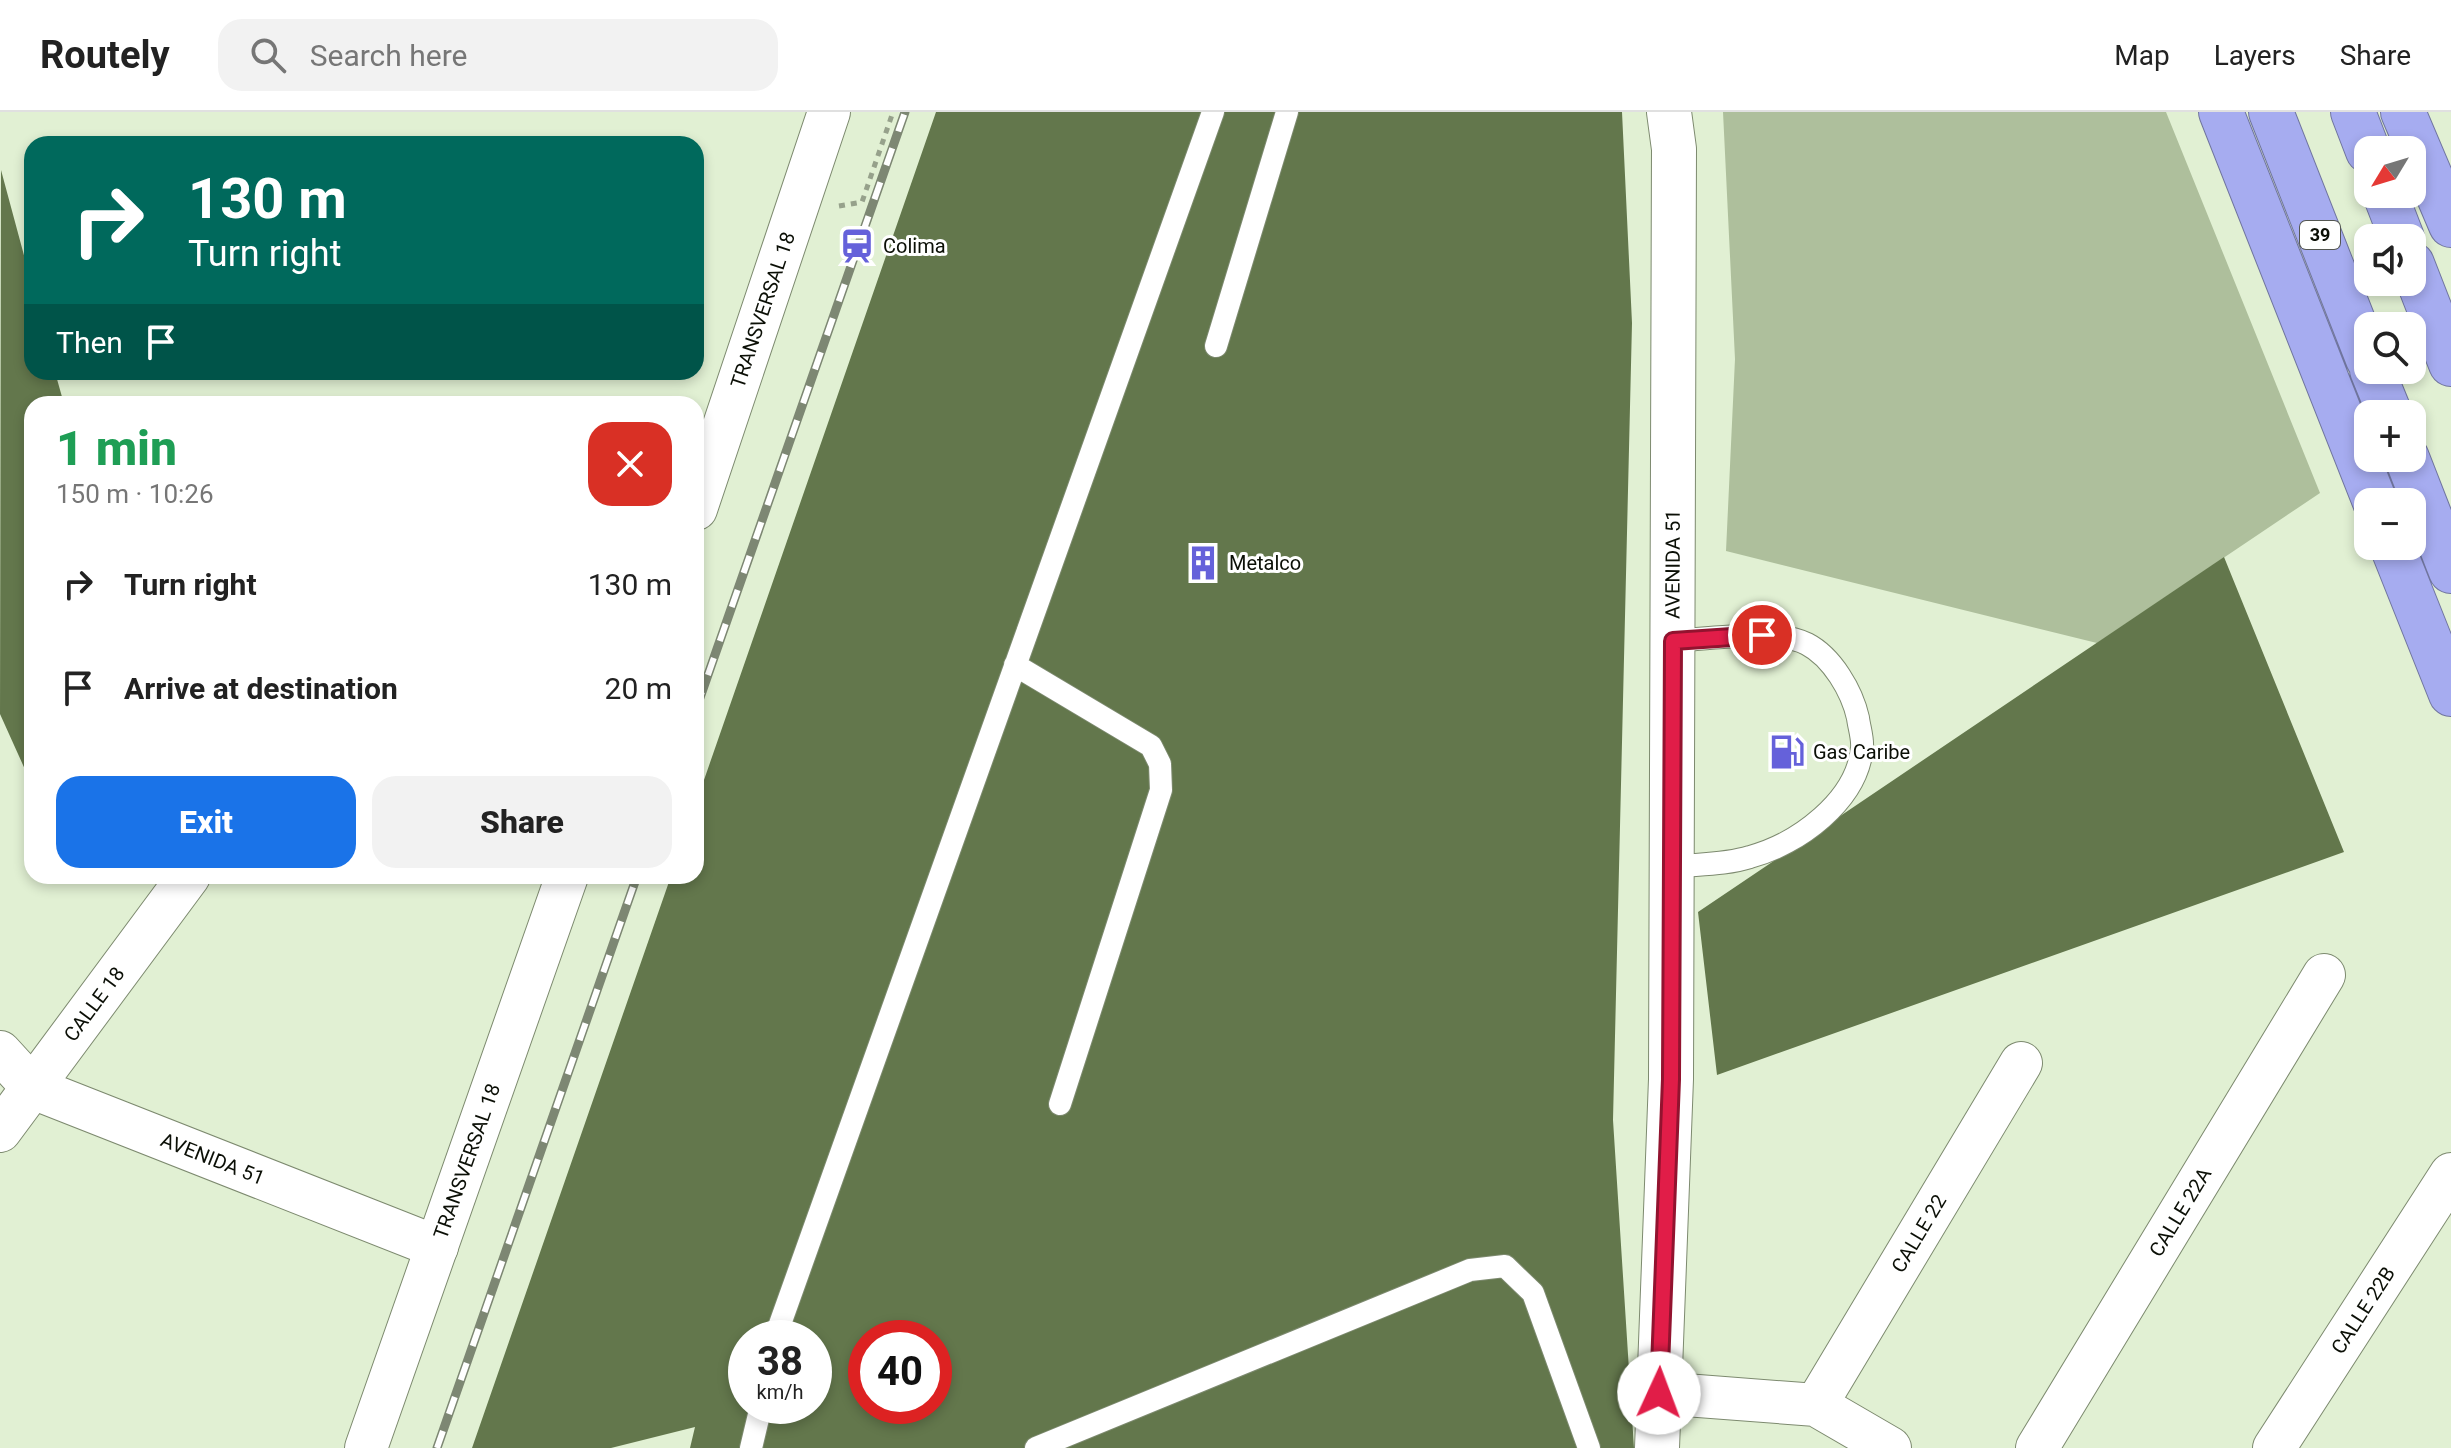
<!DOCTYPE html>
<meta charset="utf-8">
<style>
:root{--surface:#fff;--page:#f2f2f2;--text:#222;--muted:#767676;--line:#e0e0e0;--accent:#1a73e8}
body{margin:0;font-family:Roboto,sans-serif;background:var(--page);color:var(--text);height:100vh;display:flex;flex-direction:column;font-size:30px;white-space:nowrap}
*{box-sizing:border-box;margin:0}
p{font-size:26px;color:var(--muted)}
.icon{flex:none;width:44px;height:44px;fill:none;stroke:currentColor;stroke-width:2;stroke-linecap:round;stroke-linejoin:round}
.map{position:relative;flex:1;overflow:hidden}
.details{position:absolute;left:24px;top:284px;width:680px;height:488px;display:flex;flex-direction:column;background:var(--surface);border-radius:24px;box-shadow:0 4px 12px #0003}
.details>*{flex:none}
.guide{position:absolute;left:24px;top:24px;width:680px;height:244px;border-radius:24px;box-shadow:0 4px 12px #0003;background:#00695c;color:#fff;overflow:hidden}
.needle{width:52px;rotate:232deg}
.fabs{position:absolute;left:2354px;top:24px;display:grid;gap:16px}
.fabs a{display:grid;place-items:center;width:72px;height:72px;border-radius:16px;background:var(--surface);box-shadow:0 4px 12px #0003;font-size:40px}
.speed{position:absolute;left:728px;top:1208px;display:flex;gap:16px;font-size:40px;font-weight:700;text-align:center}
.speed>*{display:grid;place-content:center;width:104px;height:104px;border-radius:50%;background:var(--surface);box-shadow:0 4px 12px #0003;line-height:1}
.speed small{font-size:20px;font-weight:400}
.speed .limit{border:12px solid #d22;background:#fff;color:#111}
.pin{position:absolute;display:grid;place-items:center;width:68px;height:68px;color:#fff;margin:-34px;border:4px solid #fff;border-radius:50%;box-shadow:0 2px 8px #0007}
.me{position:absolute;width:88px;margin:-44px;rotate:2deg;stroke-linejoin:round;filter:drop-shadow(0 0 6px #0008)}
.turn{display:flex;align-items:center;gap:28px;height:168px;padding:0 32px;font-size:36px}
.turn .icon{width:104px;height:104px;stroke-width:2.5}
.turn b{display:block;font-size:56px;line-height:68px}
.then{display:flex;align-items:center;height:76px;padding:0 32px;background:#0003;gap:16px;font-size:30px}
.round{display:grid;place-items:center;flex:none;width:84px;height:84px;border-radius:24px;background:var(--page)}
.head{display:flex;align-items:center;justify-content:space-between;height:136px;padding:0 32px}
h1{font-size:48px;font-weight:800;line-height:60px;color:#1e9e55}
.button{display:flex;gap:16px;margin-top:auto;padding:16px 32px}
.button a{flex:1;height:92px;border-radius:24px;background:var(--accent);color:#fff;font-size:32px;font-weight:800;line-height:92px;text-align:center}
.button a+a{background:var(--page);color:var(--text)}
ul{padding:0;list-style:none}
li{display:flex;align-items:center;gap:24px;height:104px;padding:0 32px}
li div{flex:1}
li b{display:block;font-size:30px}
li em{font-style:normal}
header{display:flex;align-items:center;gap:48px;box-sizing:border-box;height:112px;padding:0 40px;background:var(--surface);border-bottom:2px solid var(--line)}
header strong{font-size:38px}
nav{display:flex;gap:44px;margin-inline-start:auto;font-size:28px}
.search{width:560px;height:72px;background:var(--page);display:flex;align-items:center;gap:20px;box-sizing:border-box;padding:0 28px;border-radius:24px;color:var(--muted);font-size:30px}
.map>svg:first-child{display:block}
.green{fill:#aebf9c}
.building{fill:#63774c;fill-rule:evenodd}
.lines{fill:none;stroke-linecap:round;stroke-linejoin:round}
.lane-casing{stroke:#7d8a6f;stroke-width:24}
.street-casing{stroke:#7d8a6f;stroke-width:44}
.secondary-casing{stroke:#7d8a6f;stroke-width:46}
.highway-casing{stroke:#70759e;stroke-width:46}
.path{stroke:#96a18b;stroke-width:5;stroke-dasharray:6 6;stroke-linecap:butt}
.lane{stroke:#fff;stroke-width:22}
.street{stroke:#fff;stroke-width:42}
.secondary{stroke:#fff;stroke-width:44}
.highway{stroke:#a6acf0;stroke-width:44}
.rail-casing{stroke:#7d8773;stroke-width:9}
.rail{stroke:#fff;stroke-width:6;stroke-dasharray:18;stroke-linecap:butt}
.route-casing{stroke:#92132f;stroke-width:20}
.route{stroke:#e11d48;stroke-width:14}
.labels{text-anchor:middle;stroke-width:6;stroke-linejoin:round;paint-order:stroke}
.shield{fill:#fff;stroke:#545751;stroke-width:2}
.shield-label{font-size:18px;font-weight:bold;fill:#0b0f06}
.poi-label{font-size:20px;fill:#0b0f06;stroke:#fff;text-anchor:start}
.street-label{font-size:20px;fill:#0b0f06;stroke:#fff}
</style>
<header>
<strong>Routely</strong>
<div class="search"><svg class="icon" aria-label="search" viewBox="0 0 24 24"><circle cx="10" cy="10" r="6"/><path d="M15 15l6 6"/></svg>Search here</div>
<nav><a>Map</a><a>Layers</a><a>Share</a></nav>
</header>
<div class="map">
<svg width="2451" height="1336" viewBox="0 0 2451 1336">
<rect width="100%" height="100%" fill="#e1f0d3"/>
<path class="green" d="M 1723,0 L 2166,0 L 2320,381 L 2097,531 L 1726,439 L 1735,247 Z"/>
<path class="building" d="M 936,0 L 1622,0 L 1632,211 L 1613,1008 L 1634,1336 L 690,1336 L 695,1315 L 611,1336 L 472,1336 L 671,764 L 696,764 L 696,691 ZM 746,1226 L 814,1226 L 814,1294 L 746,1294 ZM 866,1226 L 934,1226 L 934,1294 L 866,1294 Z
M 1,58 L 32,173 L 32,260 L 55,260 L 64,292 L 32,292 L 32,673 L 0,602 Z
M 2224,445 L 2344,740 L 1717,963 L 1698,800 Z"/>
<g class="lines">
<g class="lane-casing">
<path id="lane" d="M 1216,234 L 1287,0
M 1015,553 L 1151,634 L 1160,652 L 1161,678 L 1060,992
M 1671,755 C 1696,752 1725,753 1750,745 C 1798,732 1857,689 1862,636 C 1863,626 1859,615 1858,606 C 1852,579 1832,545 1807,532 C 1777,516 1707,527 1673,529
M 775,1226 L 1213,0
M 751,1336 L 761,1294
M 1036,1336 L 1470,1158 L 1505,1154 L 1533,1181 L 1589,1336"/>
</g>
<g class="street-casing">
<g id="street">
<path id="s1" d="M 696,397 L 829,0"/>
<path id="s2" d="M 0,940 L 33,976 L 437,1135"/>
<path id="s3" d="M 0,1019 L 189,764"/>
<path d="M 1659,1281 L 1816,1293 L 1890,1336"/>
<path id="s4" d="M 1816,1293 L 2021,951"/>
<path id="s5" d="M 366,1336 L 567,764"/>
<path id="s6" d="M 2037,1336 L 2324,863"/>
<path id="s7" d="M 2274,1336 L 2451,1062"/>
</g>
</g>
<g class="secondary-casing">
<g id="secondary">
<path id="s8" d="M 1657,1336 L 1671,967 L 1674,37 L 1669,0"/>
</g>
</g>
<g class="highway-casing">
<path id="highway" d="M 2221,0 L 2375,390
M 2271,0 L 2368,247
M 2353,0 L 2368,39
M 2403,0 L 2451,113
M 2385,82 L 2402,126
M 2412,152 L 2451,252
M 2372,258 L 2390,302
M 2407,346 L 2451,459
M 2392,434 L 2451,582"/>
</g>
<path class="path" d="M 839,94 L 862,90 L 893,0"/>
<use href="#lane" class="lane"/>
<use href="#street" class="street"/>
<use href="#secondary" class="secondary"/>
<use href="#highway" class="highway"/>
<g class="rail-casing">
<path id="rail" d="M 696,597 L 905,0
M 437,1336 L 637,764"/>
</g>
<use href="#rail" class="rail"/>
</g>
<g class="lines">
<g class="route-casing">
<path id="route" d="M 1659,1281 L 1671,967 L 1673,529 L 1762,523"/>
</g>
<use href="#route" class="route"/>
</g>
<defs>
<g id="station-bare" transform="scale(2.76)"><path d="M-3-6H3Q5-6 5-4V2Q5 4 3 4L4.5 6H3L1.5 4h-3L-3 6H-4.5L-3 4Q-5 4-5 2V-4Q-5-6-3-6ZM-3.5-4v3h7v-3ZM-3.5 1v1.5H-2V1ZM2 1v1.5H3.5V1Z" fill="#6561da" stroke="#fff" stroke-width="2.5" paint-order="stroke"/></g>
<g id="building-bare" transform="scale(2.76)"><path d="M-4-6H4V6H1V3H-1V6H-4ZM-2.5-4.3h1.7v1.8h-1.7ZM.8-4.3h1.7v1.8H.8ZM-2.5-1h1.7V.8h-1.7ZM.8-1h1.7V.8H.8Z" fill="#6561da" stroke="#fff" stroke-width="2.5" paint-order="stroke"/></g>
<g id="fuel-bare" transform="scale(2.76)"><path d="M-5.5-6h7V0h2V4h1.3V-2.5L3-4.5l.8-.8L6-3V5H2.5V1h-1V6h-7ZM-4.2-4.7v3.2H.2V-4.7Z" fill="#6561da" stroke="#fff" stroke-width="2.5" paint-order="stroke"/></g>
</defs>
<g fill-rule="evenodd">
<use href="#station-bare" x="857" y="134"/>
<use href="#building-bare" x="1203" y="451"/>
<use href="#fuel-bare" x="1787" y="640"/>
</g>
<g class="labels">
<rect class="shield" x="2300" y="109" width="40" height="28" rx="6"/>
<g class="shield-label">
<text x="2320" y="129">39</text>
</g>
<g class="poi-label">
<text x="883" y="141">Colima</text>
<text x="1229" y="458">Metalco</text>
<text x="1813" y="647">Gas Caribe</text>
</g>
<g class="street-label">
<text dy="7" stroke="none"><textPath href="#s1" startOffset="210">TRANSVERSAL 18</textPath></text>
<text dy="7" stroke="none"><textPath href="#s8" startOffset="884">AVENIDA 51</textPath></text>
<text dy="7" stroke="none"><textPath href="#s3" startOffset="158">CALLE 18</textPath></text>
<text dy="7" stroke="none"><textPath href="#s2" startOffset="242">AVENIDA 51</textPath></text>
<text dy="7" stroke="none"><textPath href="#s5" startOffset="304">TRANSVERSAL 18</textPath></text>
<text dy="7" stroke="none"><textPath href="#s6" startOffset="276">CALLE 22A</textPath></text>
<text dy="7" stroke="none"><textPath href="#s4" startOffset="200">CALLE 22</textPath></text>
<text dy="7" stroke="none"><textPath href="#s7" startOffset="164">CALLE 22B</textPath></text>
</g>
</g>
</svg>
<div class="fabs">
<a><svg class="needle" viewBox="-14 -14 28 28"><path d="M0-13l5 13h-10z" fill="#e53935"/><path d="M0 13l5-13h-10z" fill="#767676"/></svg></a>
<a><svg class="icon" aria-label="sound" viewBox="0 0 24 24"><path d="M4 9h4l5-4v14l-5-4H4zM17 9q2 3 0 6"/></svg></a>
<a><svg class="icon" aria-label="search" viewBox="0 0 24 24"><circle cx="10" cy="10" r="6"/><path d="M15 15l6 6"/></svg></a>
<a>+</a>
<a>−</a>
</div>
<div class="speed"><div>38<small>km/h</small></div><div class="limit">40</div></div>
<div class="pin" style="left:1762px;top:523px;background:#d93025"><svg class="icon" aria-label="arrive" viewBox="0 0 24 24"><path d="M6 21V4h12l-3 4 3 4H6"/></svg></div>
<svg class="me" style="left:1659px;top:1281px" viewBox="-20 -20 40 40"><circle r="19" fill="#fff"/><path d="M0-13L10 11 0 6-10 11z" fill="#e11d48"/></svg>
<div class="guide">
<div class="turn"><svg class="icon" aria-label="right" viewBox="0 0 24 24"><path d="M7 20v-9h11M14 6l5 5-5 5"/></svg><div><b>130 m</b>Turn right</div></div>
<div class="then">Then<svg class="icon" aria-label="arrive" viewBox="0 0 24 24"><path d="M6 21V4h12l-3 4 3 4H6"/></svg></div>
</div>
<section class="details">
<div class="head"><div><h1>1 min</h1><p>150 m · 10:26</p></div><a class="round" style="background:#d93025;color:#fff"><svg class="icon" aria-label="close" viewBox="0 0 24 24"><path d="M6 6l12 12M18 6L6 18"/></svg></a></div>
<ul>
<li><svg class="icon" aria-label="right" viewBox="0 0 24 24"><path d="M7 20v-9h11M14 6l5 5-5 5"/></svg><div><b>Turn right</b></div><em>130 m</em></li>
<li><svg class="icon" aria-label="arrive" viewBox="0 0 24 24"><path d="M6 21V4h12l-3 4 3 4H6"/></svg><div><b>Arrive at destination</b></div><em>20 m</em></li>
</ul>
<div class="button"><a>Exit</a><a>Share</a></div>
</section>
</div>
